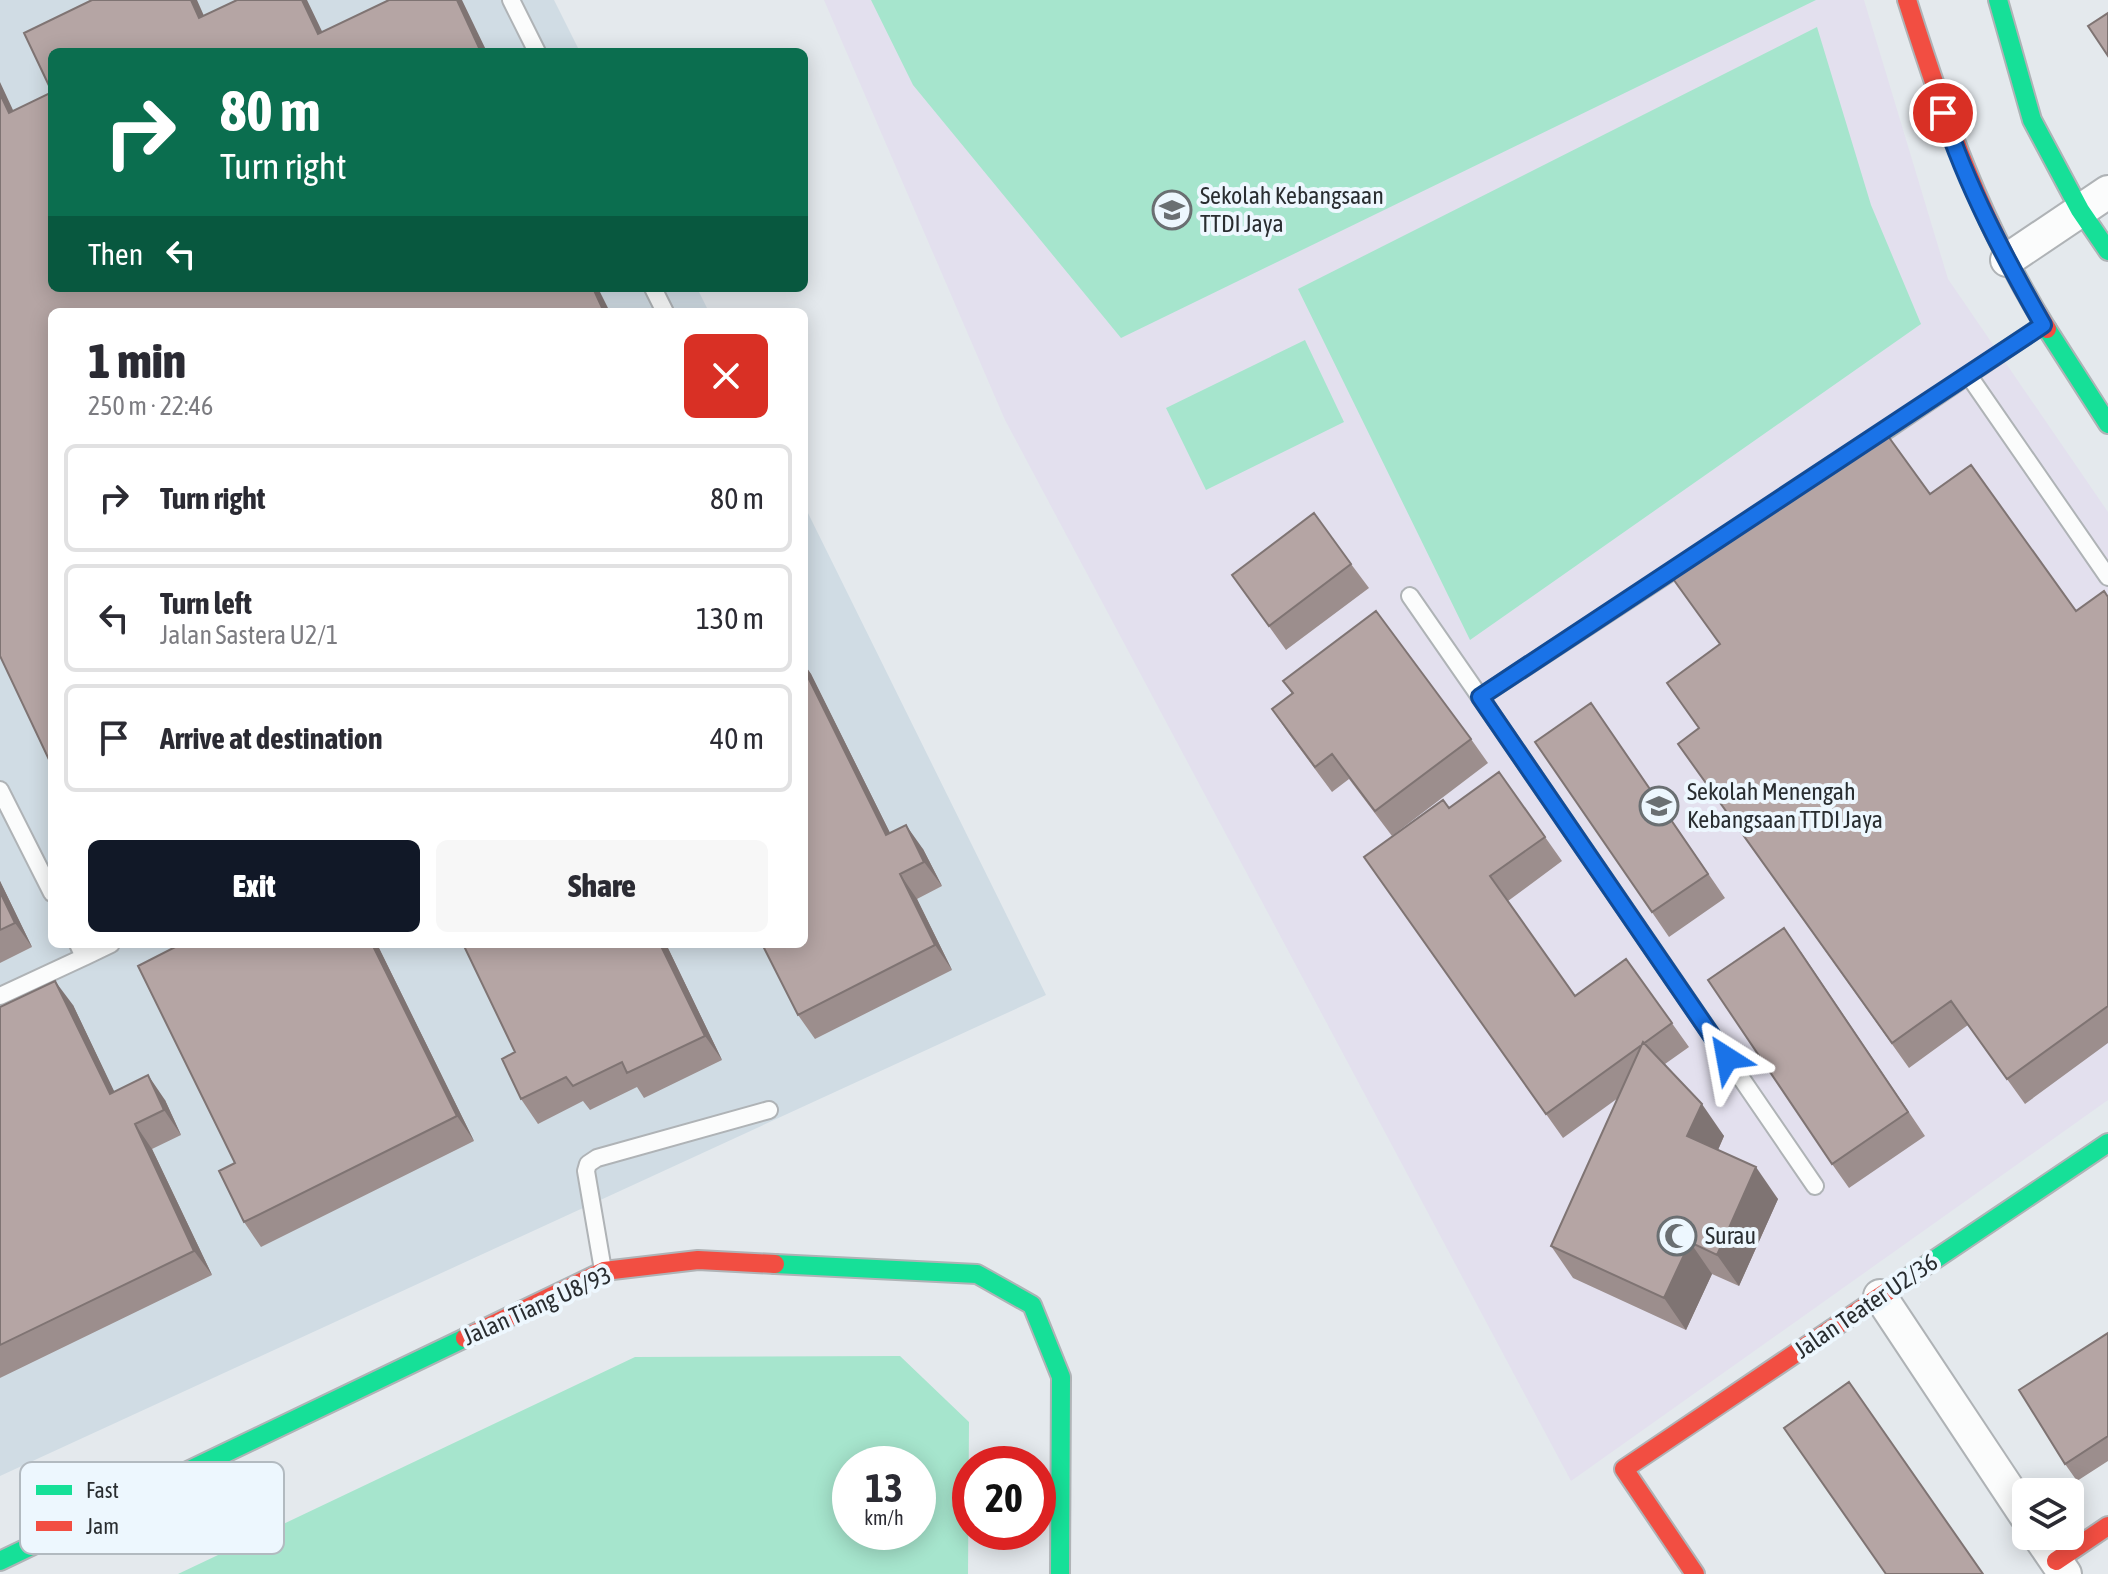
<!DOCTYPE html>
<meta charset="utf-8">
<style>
:root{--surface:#fff;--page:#f7f7f7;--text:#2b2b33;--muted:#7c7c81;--line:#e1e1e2;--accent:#111827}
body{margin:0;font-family:"Asap Condensed",sans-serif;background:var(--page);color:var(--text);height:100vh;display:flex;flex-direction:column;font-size:30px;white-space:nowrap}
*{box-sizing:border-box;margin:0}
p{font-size:26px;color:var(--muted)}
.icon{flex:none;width:44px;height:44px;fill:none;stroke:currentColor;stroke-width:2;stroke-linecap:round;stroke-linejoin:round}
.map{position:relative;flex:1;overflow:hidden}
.side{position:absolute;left:48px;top:308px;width:760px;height:640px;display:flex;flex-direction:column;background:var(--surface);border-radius:12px;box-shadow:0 4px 20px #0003}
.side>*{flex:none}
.hud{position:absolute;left:48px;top:48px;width:760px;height:244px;border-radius:12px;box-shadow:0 4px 20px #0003;background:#0b6e4f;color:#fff;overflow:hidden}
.controls{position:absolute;left:2012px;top:1478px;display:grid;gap:16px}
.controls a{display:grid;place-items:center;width:72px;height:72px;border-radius:12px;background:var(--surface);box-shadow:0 4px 20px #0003;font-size:40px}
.speed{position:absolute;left:832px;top:1446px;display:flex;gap:16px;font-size:40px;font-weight:700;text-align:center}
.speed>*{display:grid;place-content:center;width:104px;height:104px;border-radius:50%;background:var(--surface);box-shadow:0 4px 20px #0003;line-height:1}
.speed small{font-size:20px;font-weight:400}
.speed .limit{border:12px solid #d22;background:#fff;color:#111}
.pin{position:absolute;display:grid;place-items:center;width:68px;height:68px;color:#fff;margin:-34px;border:4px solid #fff;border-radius:50%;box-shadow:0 2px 8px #0007}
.me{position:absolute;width:88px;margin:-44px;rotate:326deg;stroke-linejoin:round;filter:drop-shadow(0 0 6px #0008)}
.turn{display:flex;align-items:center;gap:28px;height:168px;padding:0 40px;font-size:36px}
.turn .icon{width:104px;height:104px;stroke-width:2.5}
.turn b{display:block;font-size:56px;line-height:68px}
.then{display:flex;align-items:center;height:76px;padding:0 40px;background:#0003;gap:16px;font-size:30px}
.round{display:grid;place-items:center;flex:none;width:84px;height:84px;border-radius:12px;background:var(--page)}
.summary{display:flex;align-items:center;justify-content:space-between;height:136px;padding:0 40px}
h1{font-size:48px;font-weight:800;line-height:60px}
.primary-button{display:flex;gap:16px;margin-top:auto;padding:16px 40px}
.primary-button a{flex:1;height:92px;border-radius:12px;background:var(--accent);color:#fff;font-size:32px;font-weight:800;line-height:92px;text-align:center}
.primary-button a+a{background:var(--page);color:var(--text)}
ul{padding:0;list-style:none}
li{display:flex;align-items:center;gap:24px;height:108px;margin:0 16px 12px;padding:0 24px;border:4px solid var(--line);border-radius:12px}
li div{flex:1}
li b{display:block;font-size:30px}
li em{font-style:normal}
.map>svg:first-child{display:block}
.built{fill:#d0dce4}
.education{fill:#e3e0ee}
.green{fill:#a6e5cd;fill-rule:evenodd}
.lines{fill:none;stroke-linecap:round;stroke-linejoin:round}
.lane-casing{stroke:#afb3b6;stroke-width:20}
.street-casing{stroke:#afb3b6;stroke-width:36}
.fast-casing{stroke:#afb3b6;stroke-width:22}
.jam-casing{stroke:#afb3b6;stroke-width:22}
.lane{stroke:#fbfcfc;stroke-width:16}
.street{stroke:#fbfcfc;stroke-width:32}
.fast{stroke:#16e098;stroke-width:18}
.jam{stroke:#f24e42;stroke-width:18}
.wall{fill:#9c8e8d}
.shaded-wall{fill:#7f7473}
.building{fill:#b5a5a4;stroke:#7f7473;stroke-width:2}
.route-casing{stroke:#114b97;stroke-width:20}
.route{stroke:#1a73e8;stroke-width:14}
.labels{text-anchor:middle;stroke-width:8;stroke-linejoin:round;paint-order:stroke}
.poi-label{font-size:24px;fill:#292d30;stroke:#edf7fe;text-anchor:start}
.street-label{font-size:24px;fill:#292d30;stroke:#edf7fe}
.key{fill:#edf7fe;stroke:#b2bac0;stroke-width:2}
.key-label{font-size:22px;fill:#292d30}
</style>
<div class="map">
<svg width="2108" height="1574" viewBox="0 0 2108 1574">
<rect width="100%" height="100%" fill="#e4e9ed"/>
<path class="built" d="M 0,0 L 554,0 L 580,52 L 52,52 L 52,288 L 697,288 L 709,312 L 52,312 L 52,944 L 804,944 L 804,505 L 1046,995 L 0,1476 Z"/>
<path class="education" d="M 824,0 L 1864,0 L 1948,279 L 2108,512 L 2108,1100 L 1571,1481 L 1005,420 Z"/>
<path class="green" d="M 871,0 L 1816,0 L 1121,338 L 913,85 Z
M 1817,27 L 1871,205 L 1921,324 L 1470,640 L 1298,289 Z
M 1305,340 L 1344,422 L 1206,490 L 1166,408 Z
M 900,1356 L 969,1422 L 968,1574 L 178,1574 L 635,1357 ZM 918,1464 L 918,1532 L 850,1532 L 850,1464 Z"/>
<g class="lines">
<g class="lane-casing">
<path id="lane" d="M 511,0 L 537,52
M 653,288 L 665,312
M 1969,376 L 2108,577
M 1868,443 L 2041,326
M 1410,596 L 1480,697 L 1755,517
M 1480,697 L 1815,1186
M 0,790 L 52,893
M 84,957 L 111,944
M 0,996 L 84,957 L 78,944
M 603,1270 L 586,1171 L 588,1164 L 597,1158 L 769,1110"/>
</g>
<g class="street-casing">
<path id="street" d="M 2007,260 L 2108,192
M 1880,1296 L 2026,1516
M 2039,1536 L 2065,1574"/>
</g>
<g class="fast-casing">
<path id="fast" d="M 1998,0 L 2032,120 L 2080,210 L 2108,251
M 2047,329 L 2108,424
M 775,1264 L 977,1274 L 1032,1305 L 1061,1377 L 1060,1574
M 1891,1289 L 2108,1143
M 0,1561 L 465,1338"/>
</g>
<g class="jam-casing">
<path id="jam" d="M 1907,0 C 1945,120 1980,221 2047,329
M 465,1338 L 604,1271 L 698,1260 L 775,1264
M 2056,1561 L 2108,1526
M 1695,1574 L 1624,1469 L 1891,1289"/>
</g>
<use href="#lane" class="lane"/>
<use href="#street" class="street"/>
<use href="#fast" class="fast"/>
<use href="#jam" class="jam"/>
</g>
<path class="wall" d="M 1930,494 L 2076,611 L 2108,597 L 2108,1043 L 2025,1104 L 1968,1025 L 1909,1068 L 1678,744 L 1699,728 Z
M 1351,564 L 1369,588 L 1286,650 L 1232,575 Z
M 804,664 L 811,674 L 890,833 L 923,849 L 942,886 L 917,899 L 952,970 L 815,1039 L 798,1015 L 804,944 Z
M 1283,681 L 1471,739 L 1488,763 L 1392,836 L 1349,779 L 1332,792 L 1289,734 L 1272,709 L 1292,694 Z
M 1591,703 L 1725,898 L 1669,937 L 1535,742 Z
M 1499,772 L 1562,861 L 1508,901 L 1575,996 L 1626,959 L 1689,1047 L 1665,1064 L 1724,1136 L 1718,1150 L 1778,1199 L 1739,1286 L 1712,1274 L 1686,1330 L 1573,1278 L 1551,1246 L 1618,1098 L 1563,1138 L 1364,857 L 1449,808 Z
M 0,881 L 32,947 L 0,963 Z
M 181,944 L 377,944 L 474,1141 L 261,1247 L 244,1222 L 235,1163 Z
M 463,944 L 666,944 L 722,1060 L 644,1098 L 637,1087 L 590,1110 L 583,1101 L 538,1124 L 521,1099 L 515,1052 Z
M 1801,952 L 1925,1136 L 1849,1188 L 1832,1164 Z
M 73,1005 L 114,1092 L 165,1100 L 181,1135 L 152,1149 L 212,1275 L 0,1378 L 0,1007 Z
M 2108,1333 L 2108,1461 L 2077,1481 L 2065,1464 Z"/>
<path class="shaded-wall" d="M 191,0 L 197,0 L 216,43 L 199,18 Z
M 302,0 L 307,0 L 332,52 L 318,34 Z
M 457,0 L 462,0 L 487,52 L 481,52 Z
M 0,82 L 26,138 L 9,113 L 0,94 Z
M 593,288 L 598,288 L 610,312 L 604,312 Z
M 804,664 L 811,674 L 903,859 L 886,835 L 804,669 Z
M 906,825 L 923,849 L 942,886 L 924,862 Z
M 900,874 L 917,899 L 952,970 L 935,945 Z
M 0,881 L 32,947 L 15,923 L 0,892 Z
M 372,944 L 377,944 L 474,1141 L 457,1116 Z
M 660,944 L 666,944 L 722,1060 L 705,1036 Z
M 55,981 L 73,1005 L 127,1118 L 110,1094 Z
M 148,1075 L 165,1100 L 181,1135 L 164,1110 Z
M 1702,1104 L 1724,1136 L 1710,1168 L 1687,1136 Z
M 135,1124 L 152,1149 L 212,1275 L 194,1251 Z
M 1756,1167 L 1778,1199 L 1739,1286 L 1717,1255 Z
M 1690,1242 L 1712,1274 L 1686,1330 L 1664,1298 Z"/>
<path class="building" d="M 92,0 L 191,0 L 199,18 L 237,0 L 302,0 L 318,34 L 389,0 L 457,0 L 481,52 L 52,52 L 52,92 L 24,33 Z
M 2108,13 L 2108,56 L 2088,26 Z
M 52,92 L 52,288 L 593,288 L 604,312 L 52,312 L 52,766 L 0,656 L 0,94 L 9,113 Z
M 1880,425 L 1930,494 L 1971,465 L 2076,611 L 2104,591 L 2108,597 L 2108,1006 L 2007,1079 L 1951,1001 L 1892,1043 L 1678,744 L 1699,728 L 1667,683 L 1720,644 L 1671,576 Z
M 1314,513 L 1351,564 L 1269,626 L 1232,575 Z
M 1376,611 L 1471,739 L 1375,811 L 1332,754 L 1315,767 L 1272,709 L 1293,693 L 1283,681 Z
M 804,669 L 886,835 L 906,825 L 924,862 L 900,874 L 935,945 L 798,1015 L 762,944 L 804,944 Z
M 1591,703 L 1708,874 L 1652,912 L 1535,742 Z
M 1499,772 L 1545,837 L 1490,876 L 1575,996 L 1626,959 L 1672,1023 L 1546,1114 L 1364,857 L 1443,800 L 1449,808 Z
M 0,892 L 15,923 L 0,930 Z
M 1784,928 L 1908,1112 L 1832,1164 L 1708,980 Z
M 181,944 L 372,944 L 457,1116 L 244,1222 L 219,1171 L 235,1163 L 138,966 Z
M 463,944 L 660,944 L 705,1036 L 627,1073 L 622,1062 L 573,1086 L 566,1077 L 521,1099 L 502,1059 L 515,1052 Z
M 55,981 L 110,1094 L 148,1075 L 164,1110 L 135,1124 L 194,1251 L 0,1345 L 0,1007 Z
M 1643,1042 L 1702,1104 L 1687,1136 L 1756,1167 L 1717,1255 L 1690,1242 L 1664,1298 L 1551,1246 Z
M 2108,1333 L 2108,1436 L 2065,1464 L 2019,1390 Z
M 1849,1382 L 1983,1574 L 1886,1574 L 1784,1428 Z"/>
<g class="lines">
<g class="route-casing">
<path id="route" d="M 1727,1058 L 1480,697 L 2043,325 C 2005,258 1967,187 1943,113"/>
</g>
<use href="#route" class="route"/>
</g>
<defs>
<g id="school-ring" transform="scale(2)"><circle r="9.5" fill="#edf7fe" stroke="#6a6f72" stroke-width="1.5"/><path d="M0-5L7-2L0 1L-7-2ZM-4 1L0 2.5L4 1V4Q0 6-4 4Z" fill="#6a6f72"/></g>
<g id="mosque-ring" transform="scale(2)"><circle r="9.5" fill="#edf7fe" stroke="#6a6f72" stroke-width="1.5"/><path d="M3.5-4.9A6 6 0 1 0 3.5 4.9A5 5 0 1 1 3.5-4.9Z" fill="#6a6f72"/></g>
</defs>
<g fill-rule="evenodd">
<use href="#school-ring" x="1172" y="210"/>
<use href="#school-ring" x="1659" y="806"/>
<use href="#mosque-ring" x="1677" y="1236"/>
</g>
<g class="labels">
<g class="poi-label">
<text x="1200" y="204">Sekolah Kebangsaan<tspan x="1200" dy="28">TTDI Jaya</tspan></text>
<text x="1687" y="800">Sekolah Menengah<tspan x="1687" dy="28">Kebangsaan TTDI Jaya</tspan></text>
<text x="1705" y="1244">Surau</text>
</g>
<g class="street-label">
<text transform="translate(537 1306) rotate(-24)" y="8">Jalan Tiang U8/93</text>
<text transform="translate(1866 1306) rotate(-34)" y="8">Jalan Teater U2/36</text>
</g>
</g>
<rect x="20" y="1462" width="264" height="92" rx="12" class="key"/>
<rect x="36" y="1485" width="36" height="10" fill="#16e098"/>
<rect x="36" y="1521" width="36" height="10" fill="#f24e42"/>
<g class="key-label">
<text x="86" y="1498">Fast</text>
<text x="86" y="1534">Jam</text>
</g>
</svg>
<div class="controls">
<a><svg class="icon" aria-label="layers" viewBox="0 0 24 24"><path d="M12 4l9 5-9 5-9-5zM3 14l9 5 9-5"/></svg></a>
</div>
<div class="speed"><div>13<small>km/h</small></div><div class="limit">20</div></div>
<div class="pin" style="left:1943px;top:113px;background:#d93025"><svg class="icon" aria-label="arrive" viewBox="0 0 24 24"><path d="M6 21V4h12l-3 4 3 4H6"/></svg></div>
<svg class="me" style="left:1727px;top:1058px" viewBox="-20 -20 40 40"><path d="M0-17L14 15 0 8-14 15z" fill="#1a73e8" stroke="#fff" stroke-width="4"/></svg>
<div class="hud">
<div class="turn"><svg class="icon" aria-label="right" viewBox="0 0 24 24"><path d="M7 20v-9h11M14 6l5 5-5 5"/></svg><div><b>80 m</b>Turn right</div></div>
<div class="then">Then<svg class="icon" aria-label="left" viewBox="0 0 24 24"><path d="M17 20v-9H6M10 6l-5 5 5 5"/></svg></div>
</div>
<section class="side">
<div class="summary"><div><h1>1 min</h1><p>250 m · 22:46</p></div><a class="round" style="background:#d93025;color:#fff"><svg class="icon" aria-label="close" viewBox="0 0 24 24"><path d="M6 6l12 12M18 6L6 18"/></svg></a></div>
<ul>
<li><svg class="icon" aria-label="right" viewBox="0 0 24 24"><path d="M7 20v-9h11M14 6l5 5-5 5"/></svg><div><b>Turn right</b></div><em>80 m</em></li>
<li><svg class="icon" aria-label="left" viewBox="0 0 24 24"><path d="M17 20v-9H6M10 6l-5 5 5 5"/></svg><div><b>Turn left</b><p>Jalan Sastera U2/1</p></div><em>130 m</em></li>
<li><svg class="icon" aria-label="arrive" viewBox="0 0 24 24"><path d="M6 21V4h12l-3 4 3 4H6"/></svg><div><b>Arrive at destination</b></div><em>40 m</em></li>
</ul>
<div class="primary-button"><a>Exit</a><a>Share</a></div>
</section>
</div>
